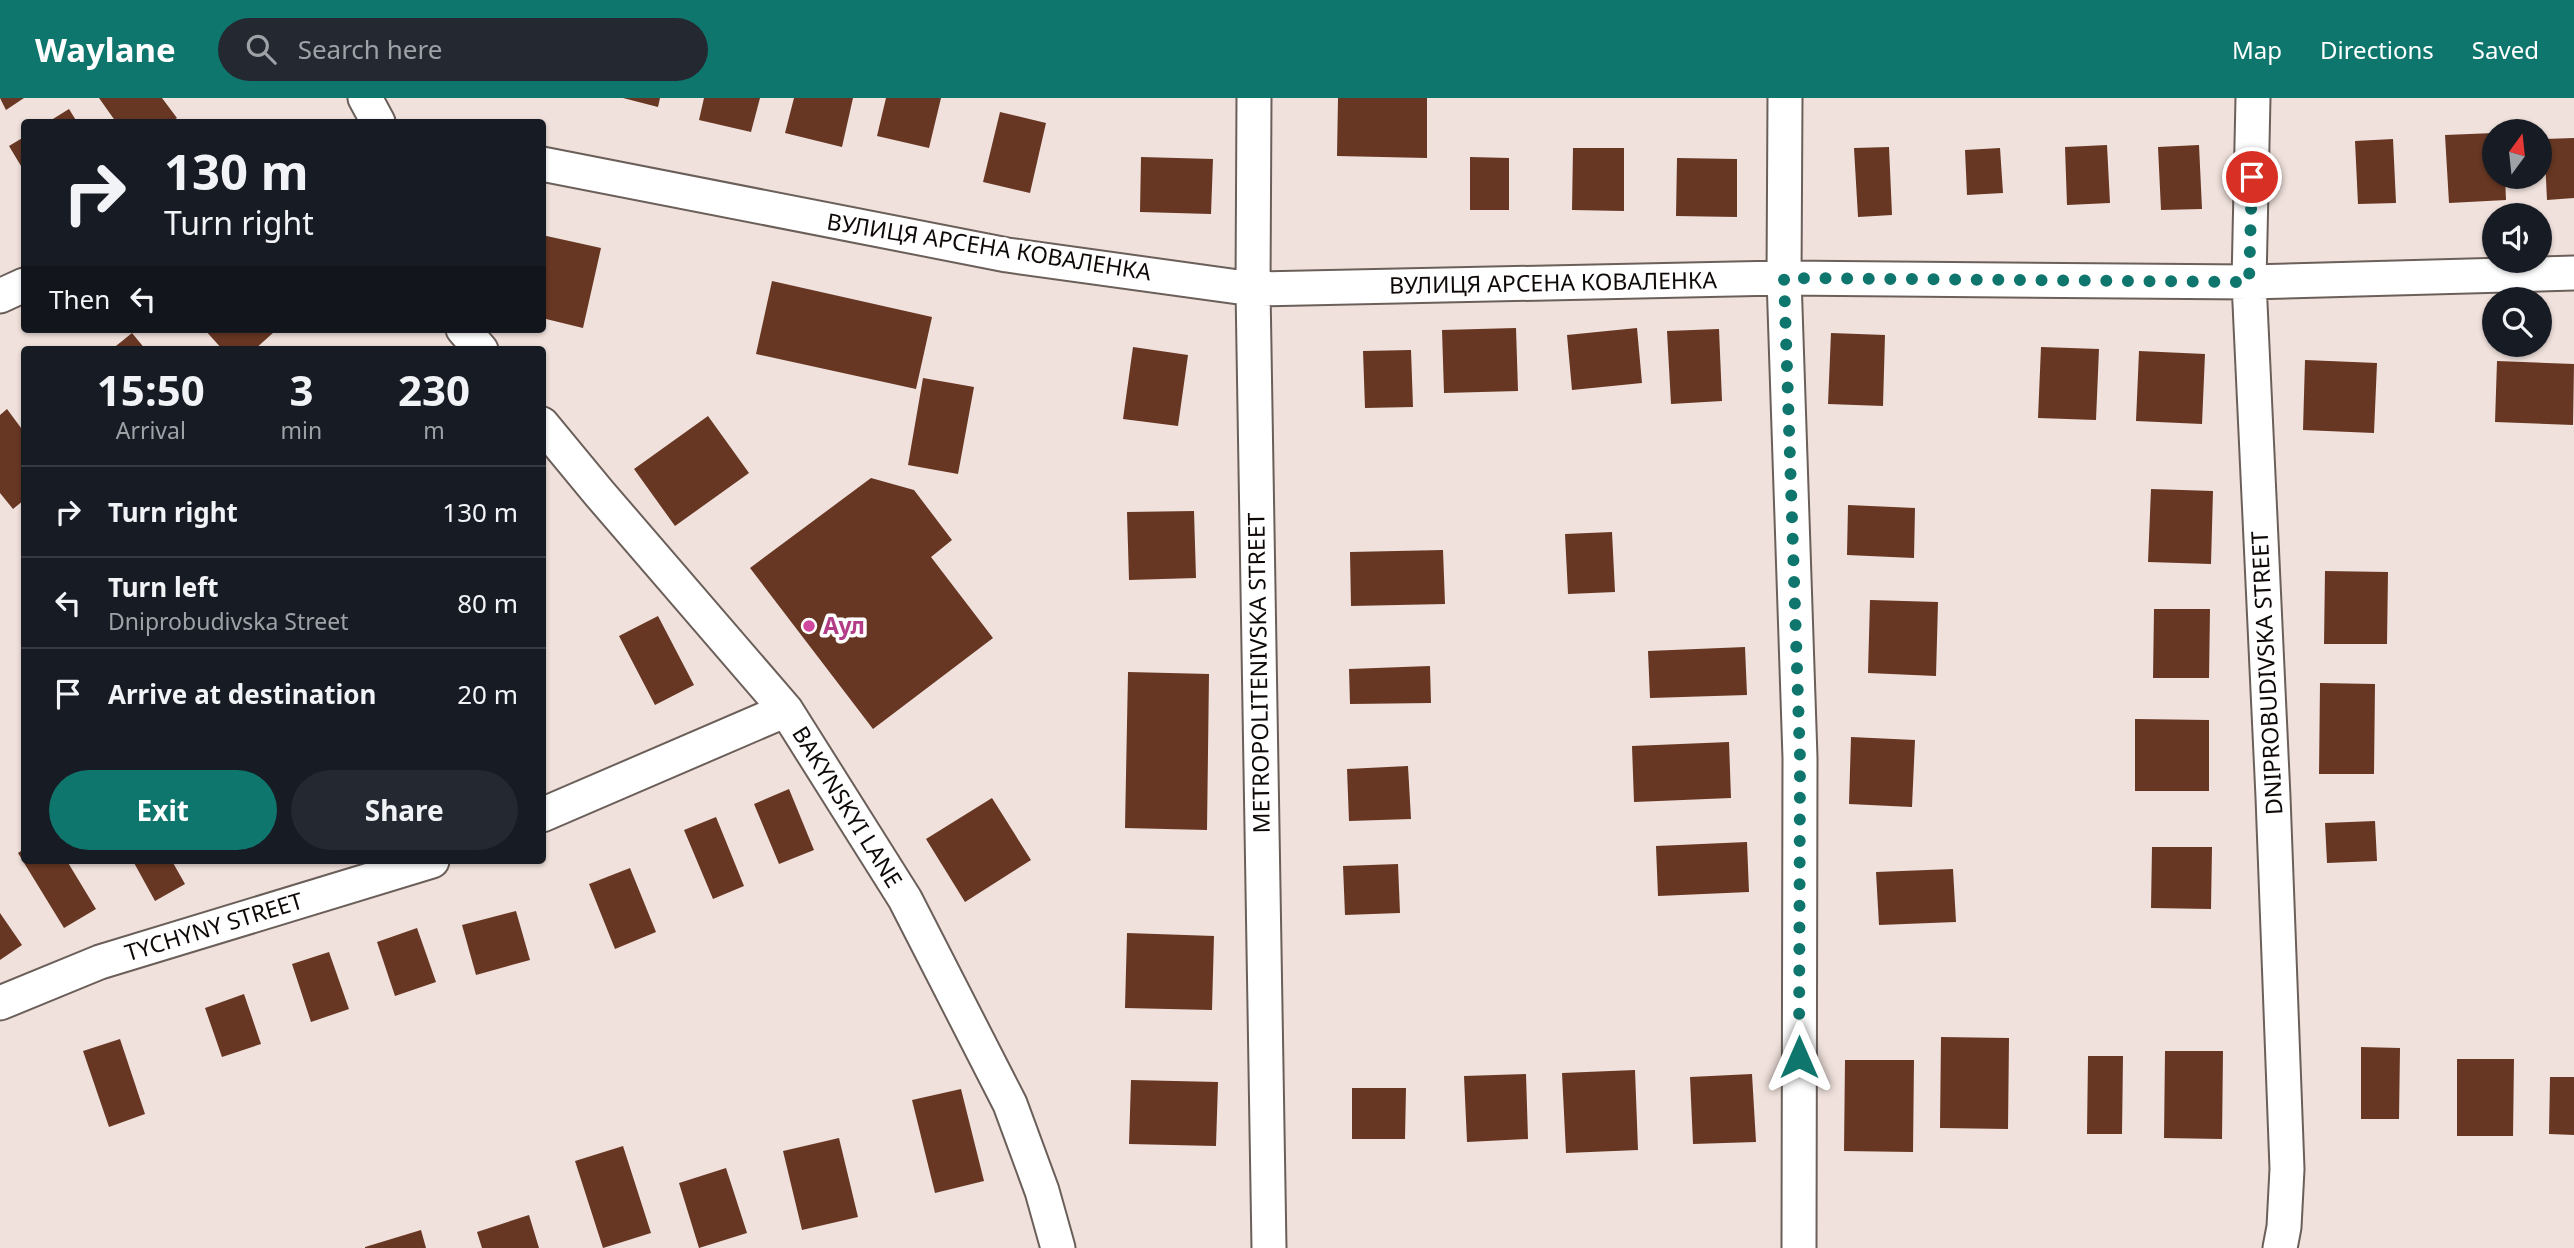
<!DOCTYPE html>
<meta charset="utf-8">
<style>
:root{--surface:#171b24;--page:#242831;--text:#f1f3f6;--muted:#9ea1a6;--line:#363941;--accent:#0f766e}
body{margin:0;font-family:"Noto Sans",sans-serif;background:var(--page);color:var(--text);height:100vh;display:flex;flex-direction:column;font-size:26px;white-space:nowrap}
*{box-sizing:border-box;margin:0}
p{font-size:23px;color:var(--muted)}
.icon{flex:none;width:38px;height:38px;fill:none;stroke:currentColor;stroke-width:2;stroke-linecap:round;stroke-linejoin:round}
.map{position:relative;flex:1;overflow:hidden}
.drawer{position:absolute;left:21px;top:248px;width:525px;height:518px;display:flex;flex-direction:column;background:var(--surface);border-radius:7px;box-shadow:0 2px 5px #0004}
.drawer>*{flex:none}
.top-card{position:absolute;left:21px;top:21px;width:525px;height:214px;border-radius:7px;box-shadow:0 2px 5px #0004;background:#171b24;color:var(--text);overflow:hidden}
.needle{width:46px;rotate:15deg}
.controls{position:absolute;left:2482px;top:21px;display:grid;gap:14px}
.controls a{display:grid;place-items:center;width:70px;height:70px;border-radius:50%;background:var(--surface);box-shadow:0 2px 5px #0004;font-size:35px}
.pin{position:absolute;display:grid;place-items:center;width:60px;height:60px;color:#fff;margin:-30px;border:4px solid #fff;border-radius:50%;box-shadow:0 2px 7px #0007}
.me{position:absolute;width:77px;margin:-38px;rotate:0deg;stroke-linejoin:round;filter:drop-shadow(0 0 5px #0008)}
.turn{display:flex;align-items:center;gap:24px;height:147px;padding:0 28px;font-size:32px}
.turn .icon{width:91px;height:91px;stroke-width:2.5}
.turn b{display:block;font-size:49px;line-height:60px}
.then{display:flex;align-items:center;height:66px;padding:0 28px;background:#0003;gap:14px;font-size:26px}
.eta{display:flex;justify-content:space-evenly;align-items:center;height:119px;text-align:center}
.eta b{font-size:42px;font-weight:700;line-height:49px}
.cta{display:flex;gap:14px;margin-top:auto;padding:14px 28px}
.cta a{flex:1;height:80px;border-radius:42px;background:var(--accent);color:#fff;font-size:28px;font-weight:700;line-height:80px;text-align:center}
.cta a+a{background:var(--page);color:var(--text)}
ul{padding:0;list-style:none}
li{display:flex;align-items:center;gap:21px;height:91px;padding:0 28px;border-top:2px solid var(--line)}
li div{flex:1}
li b{display:block;font-size:26px}
li em{font-style:normal}
header{display:flex;align-items:center;gap:42px;box-sizing:border-box;height:98px;padding:0 35px;background:var(--accent);color:#fff}
header strong{font-size:33px}
nav{display:flex;gap:38px;margin-inline-start:auto;font-size:24px}
.search{width:490px;height:63px;background:var(--page);display:flex;align-items:center;gap:18px;box-sizing:border-box;padding:0 24px;border-radius:38px;color:var(--muted);font-size:26px}
.map>svg:first-child{display:block}
.building{fill:#673723}
.lines{fill:none;stroke-linecap:round;stroke-linejoin:round}
.minor-casing{stroke:#6b5f5a;stroke-width:37}
.minor{stroke:#fff;stroke-width:33}
.route{stroke:#0f766e;stroke-width:12;stroke-dasharray:0 21.6}
.hotel-dot{fill:#d1479c;stroke:#fff;stroke-width:2.5}
.labels{text-anchor:middle;stroke-width:7;stroke-linejoin:round;paint-order:stroke}
.street-label{font-size:23px;fill:#0f0a08;stroke:#fff}
.hotel-label{font-size:23px;font-weight:bold;fill:#b23c85;stroke:#fff;text-anchor:start}
</style>
<header>
<strong>Waylane</strong>
<div class="search"><svg class="icon" aria-label="search" viewBox="0 0 24 24"><circle cx="10" cy="10" r="6"/><path d="M15 15l6 6"/></svg>Search here</div>
<nav><a>Map</a><a>Directions</a><a>Saved</a></nav>
</header>
<div class="map">
<svg width="2574" height="1150" viewBox="0 0 2574 1150">
<rect width="100%" height="100%" fill="#f0e1dc"/>
<path class="building" d="M 0,0 L 24,0 L 6,12 Z
M 99,0 L 162,0 L 177,20 L 171,24 L 116,24 Z
M 623,0 L 660,0 L 658,9 Z
M 704,0 L 760,0 L 751,34 L 699,22 Z
M 794,0 L 853,0 L 842,49 L 785,35 Z
M 886,0 L 941,0 L 929,50 L 877,38 Z
M 1338,0 L 1427,0 L 1427,60 L 1337,58 Z
M 69,11 L 77,24 L 48,24 Z
M 1000,14 L 1046,25 L 1030,95 L 983,84 Z
M 2494,35 L 2494,79 L 2505,79 L 2506,102 L 2449,105 L 2445,37 Z
M 24,39 L 24,73 L 9,48 Z
M 2574,40 L 2574,100 L 2547,102 L 2544,41 Z
M 2393,41 L 2396,105 L 2358,106 L 2355,43 Z
M 2107,47 L 2110,105 L 2067,107 L 2065,49 Z
M 2199,47 L 2202,111 L 2161,112 L 2158,49 Z
M 1889,49 L 1892,117 L 1858,119 L 1854,50 Z
M 1573,50 L 1624,50 L 1624,113 L 1572,112 Z
M 2000,50 L 2003,95 L 1967,97 L 1965,52 Z
M 1141,59 L 1213,61 L 1211,116 L 1140,114 Z
M 1470,59 L 1509,60 L 1509,112 L 1470,112 Z
M 1677,60 L 1737,61 L 1737,119 L 1676,118 Z
M 542,137 L 601,150 L 583,230 L 542,220 Z
M 772,183 L 932,219 L 916,291 L 756,256 Z
M 1516,230 L 1518,293 L 1444,295 L 1442,232 Z
M 1637,230 L 1642,285 L 1572,292 L 1567,237 Z
M 204,231 L 271,231 L 274,234 L 254,252 L 223,252 Z
M 1719,231 L 1722,303 L 1671,306 L 1667,233 Z
M 132,235 L 146,252 L 111,252 Z
M 1831,235 L 1885,237 L 1883,308 L 1828,306 Z
M 1133,249 L 1188,257 L 1178,328 L 1123,321 Z
M 2041,249 L 2099,251 L 2096,322 L 2038,320 Z
M 1411,252 L 1413,309 L 1365,310 L 1363,253 Z
M 2139,253 L 2205,256 L 2202,326 L 2136,323 Z
M 2305,262 L 2377,265 L 2374,335 L 2303,332 Z
M 2497,263 L 2574,266 L 2573,327 L 2495,324 Z
M 923,280 L 974,289 L 958,376 L 908,367 Z
M 7,311 L 24,334 L 24,402 L 13,411 L 0,395 L 0,317 Z
M 708,318 L 749,375 L 675,428 L 634,371 Z
M 871,380 L 914,392 L 952,442 L 931,459 L 993,540 L 873,631 L 750,470 Z
M 2151,391 L 2213,393 L 2211,466 L 2148,464 Z
M 1848,407 L 1915,410 L 1914,460 L 1847,457 Z
M 1194,413 L 1196,480 L 1129,482 L 1127,414 Z
M 1612,434 L 1615,494 L 1568,496 L 1565,436 Z
M 1443,452 L 1445,506 L 1351,508 L 1350,454 Z
M 2325,473 L 2388,474 L 2387,546 L 2324,546 Z
M 1870,502 L 1938,504 L 1936,578 L 1868,575 Z
M 2154,511 L 2210,511 L 2209,580 L 2153,580 Z
M 658,518 L 694,587 L 655,607 L 619,538 Z
M 1745,549 L 1747,597 L 1650,600 L 1648,553 Z
M 1430,568 L 1431,605 L 1350,606 L 1349,571 Z
M 1128,574 L 1209,576 L 1207,732 L 1125,730 Z
M 2320,585 L 2375,586 L 2374,676 L 2319,676 Z
M 2135,621 L 2209,622 L 2209,693 L 2135,693 Z
M 1851,639 L 1915,642 L 1912,709 L 1849,706 Z
M 1729,644 L 1731,700 L 1634,704 L 1632,648 Z
M 1408,668 L 1411,721 L 1349,723 L 1347,671 Z
M 789,691 L 814,752 L 779,766 L 754,706 Z
M 992,700 L 1031,762 L 965,804 L 926,741 Z
M 716,719 L 744,788 L 713,801 L 684,732 Z
M 2375,723 L 2377,763 L 2327,765 L 2325,725 Z
M 1747,744 L 1749,794 L 1658,798 L 1656,748 Z
M 2152,749 L 2212,749 L 2211,811 L 2151,810 Z
M 24,751 L 24,763 L 67,763 L 96,811 L 64,830 L 18,755 Z
M 133,763 L 172,763 L 185,786 L 155,803 Z
M 1398,766 L 1400,815 L 1345,817 L 1343,768 Z
M 630,770 L 656,834 L 615,851 L 589,786 Z
M 1953,771 L 1956,824 L 1879,827 L 1876,774 Z
M 516,813 L 530,862 L 476,877 L 462,827 Z
M 0,815 L 22,847 L 0,862 Z
M 417,830 L 436,884 L 395,898 L 377,844 Z
M 1127,835 L 1214,838 L 1212,912 L 1125,910 Z
M 329,854 L 349,911 L 311,924 L 292,866 Z
M 244,896 L 261,946 L 222,959 L 205,910 Z
M 1941,939 L 2009,940 L 2008,1031 L 1940,1030 Z
M 120,941 L 145,1016 L 109,1029 L 83,953 Z
M 2361,949 L 2400,950 L 2399,1021 L 2361,1021 Z
M 2165,953 L 2223,953 L 2222,1041 L 2164,1040 Z
M 2088,958 L 2123,958 L 2122,1036 L 2087,1036 Z
M 2457,961 L 2514,961 L 2513,1038 L 2457,1038 Z
M 1845,962 L 1914,962 L 1913,1054 L 1844,1053 Z
M 1635,972 L 1638,1052 L 1566,1055 L 1562,975 Z
M 1526,976 L 1528,1041 L 1467,1044 L 1464,978 Z
M 1752,976 L 1756,1044 L 1693,1046 L 1690,979 Z
M 2550,979 L 2574,979 L 2574,1037 L 2549,1036 Z
M 1131,982 L 1218,984 L 1216,1048 L 1129,1046 Z
M 1352,990 L 1406,990 L 1405,1041 L 1352,1041 Z
M 961,991 L 984,1083 L 935,1095 L 912,1002 Z
M 839,1040 L 858,1119 L 802,1132 L 783,1053 Z
M 623,1048 L 651,1135 L 603,1150 L 575,1063 Z
M 726,1070 L 747,1135 L 699,1150 L 679,1085 Z
M 529,1117 L 539,1150 L 482,1150 L 477,1134 Z
M 421,1132 L 426,1150 L 365,1150 L 365,1149 Z"/>
<g class="lines">
<g class="minor-casing">
<path id="minor" d="M 365,0 L 378,24
M 1254,0 L 1253,191 L 1269,1150
M 1785,0 L 1784,180 L 1800,660 L 1799,1150
M 2253,0 L 2249,184 L 2273,699 L 2287,1071 L 2284,1129 L 2280,1150
M 542,66 L 1007,157 L 1253,191 L 1784,180 L 2249,184 L 2574,175
M 0,198 L 24,187
M 463,231 L 481,252
M 542,326 L 599,395 L 786,612 L 905,801 L 1010,1006 L 1042,1093 L 1058,1150
M 542,717 L 786,612
M 0,905 L 100,864 L 432,763"/>
</g>
<use href="#minor" class="minor"/>
</g>
<g class="lines">
<path class="route" d="M 1799,959 L 1800,660 L 1784,180 L 2249,184 L 2252,79"/>
</g>
<circle class="hotel-dot" cx="809" cy="528" r="7"/>
<g class="labels">
<g class="street-label">
<text transform="translate(989 149) rotate(9)" y="8">ВУЛИЦЯ АРСЕНА КОВАЛЕНКА</text>
<text transform="translate(1553 185) rotate(-1)" y="8">ВУЛИЦЯ АРСЕНА КОВАЛЕНКА</text>
<text transform="translate(1259 575) rotate(-91)" y="8">METROPOLITENIVSKA STREET</text>
<text transform="translate(2267 575) rotate(-93)" y="8">DNIPROBUDIVSKA STREET</text>
<text transform="translate(847 709) rotate(58)" y="8">BAKYNSKYI LANE</text>
<text transform="translate(214 829) rotate(-17)" y="8">TYCHYNY STREET</text>
</g>
<g class="hotel-label">
<text x="823" y="536">Аул</text>
</g>
</g>
</svg>
<div class="controls">
<a><svg class="needle" viewBox="-14 -14 28 28"><path d="M0-13l5 13h-10z" fill="#e53935"/><path d="M0 13l5-13h-10z" fill="#9ea1a6"/></svg></a>
<a><svg class="icon" aria-label="sound" viewBox="0 0 24 24"><path d="M4 9h4l5-4v14l-5-4H4zM17 9q2 3 0 6"/></svg></a>
<a><svg class="icon" aria-label="search" viewBox="0 0 24 24"><circle cx="10" cy="10" r="6"/><path d="M15 15l6 6"/></svg></a>
</div>
<div class="pin" style="left:2252px;top:79px;background:#d93025"><svg class="icon" aria-label="arrive" viewBox="0 0 24 24"><path d="M6 21V4h12l-3 4 3 4H6"/></svg></div>
<svg class="me" style="left:1799px;top:959px" viewBox="-20 -20 40 40"><path d="M0-17L14 15 0 8-14 15z" fill="#0f766e" stroke="#fff" stroke-width="4"/></svg>
<div class="top-card">
<div class="turn"><svg class="icon" aria-label="right" viewBox="0 0 24 24"><path d="M7 20v-9h11M14 6l5 5-5 5"/></svg><div><b>130 m</b>Turn right</div></div>
<div class="then">Then<svg class="icon" aria-label="left" viewBox="0 0 24 24"><path d="M17 20v-9H6M10 6l-5 5 5 5"/></svg></div>
</div>
<section class="drawer">
<div class="eta">
<div><b>15:50</b><p>Arrival</p></div>
<div><b>3</b><p>min</p></div>
<div><b>230</b><p>m</p></div>
</div>
<ul>
<li><svg class="icon" aria-label="right" viewBox="0 0 24 24"><path d="M7 20v-9h11M14 6l5 5-5 5"/></svg><div><b>Turn right</b></div><em>130 m</em></li>
<li><svg class="icon" aria-label="left" viewBox="0 0 24 24"><path d="M17 20v-9H6M10 6l-5 5 5 5"/></svg><div><b>Turn left</b><p>Dniprobudivska Street</p></div><em>80 m</em></li>
<li><svg class="icon" aria-label="arrive" viewBox="0 0 24 24"><path d="M6 21V4h12l-3 4 3 4H6"/></svg><div><b>Arrive at destination</b></div><em>20 m</em></li>
</ul>
<div class="cta"><a>Exit</a><a>Share</a></div>
</section>
</div>
